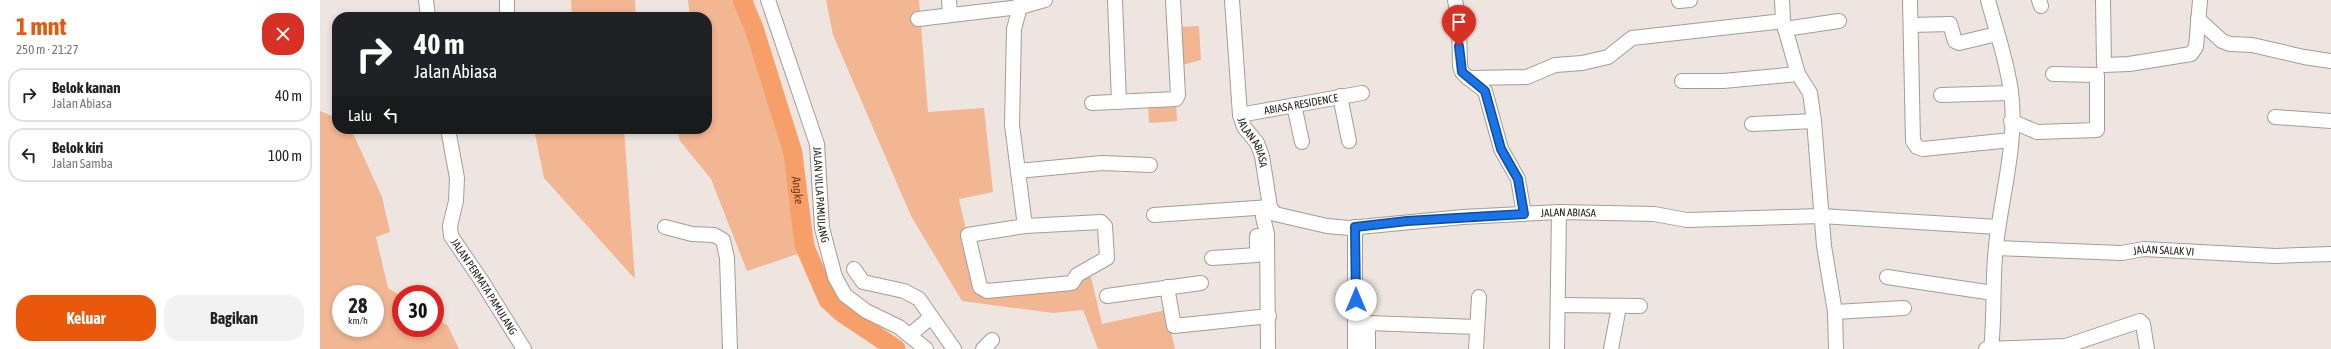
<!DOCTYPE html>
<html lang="id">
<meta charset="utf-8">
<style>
:root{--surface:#fff;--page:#f2f2f2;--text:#222;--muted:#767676;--line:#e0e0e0;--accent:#ea580c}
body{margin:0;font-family:"Asap Condensed",sans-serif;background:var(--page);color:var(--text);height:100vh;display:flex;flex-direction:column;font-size:15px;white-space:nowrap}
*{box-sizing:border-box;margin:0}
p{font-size:13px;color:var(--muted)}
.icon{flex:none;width:22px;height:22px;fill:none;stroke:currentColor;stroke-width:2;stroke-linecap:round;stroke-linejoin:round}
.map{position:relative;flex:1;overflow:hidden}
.details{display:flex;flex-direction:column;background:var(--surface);width:320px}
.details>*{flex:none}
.banner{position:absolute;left:12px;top:12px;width:380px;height:122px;border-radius:16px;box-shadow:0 2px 6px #0003;background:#202124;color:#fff;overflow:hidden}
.speed{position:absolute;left:12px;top:285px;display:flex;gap:8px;font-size:20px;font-weight:700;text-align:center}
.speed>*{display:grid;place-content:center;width:52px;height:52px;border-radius:50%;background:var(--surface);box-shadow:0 2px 6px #0003;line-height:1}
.speed small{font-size:10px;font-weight:400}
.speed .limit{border:6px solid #d22;background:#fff;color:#111}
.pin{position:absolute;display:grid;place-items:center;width:34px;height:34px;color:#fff;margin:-41px -17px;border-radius:50% 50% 50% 0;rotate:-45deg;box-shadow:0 0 4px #0007}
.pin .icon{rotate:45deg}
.me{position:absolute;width:44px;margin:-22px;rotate:0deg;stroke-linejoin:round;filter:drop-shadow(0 0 3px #0008)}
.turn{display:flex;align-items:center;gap:14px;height:84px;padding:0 16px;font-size:18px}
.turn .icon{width:52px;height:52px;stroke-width:2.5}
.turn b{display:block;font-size:28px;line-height:34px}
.then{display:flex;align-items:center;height:38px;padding:0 16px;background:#0003;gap:8px;font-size:15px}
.round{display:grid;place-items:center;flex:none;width:42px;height:42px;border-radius:16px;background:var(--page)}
.head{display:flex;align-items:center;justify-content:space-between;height:68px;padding:0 16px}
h1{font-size:24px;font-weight:700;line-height:30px;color:var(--accent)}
.button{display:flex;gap:8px;margin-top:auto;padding:8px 16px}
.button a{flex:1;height:46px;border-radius:16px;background:var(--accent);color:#fff;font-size:16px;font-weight:700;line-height:46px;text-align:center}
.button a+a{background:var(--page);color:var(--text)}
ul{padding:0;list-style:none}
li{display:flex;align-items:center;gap:12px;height:54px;margin:0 8px 6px;padding:0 8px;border:2px solid var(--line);border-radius:16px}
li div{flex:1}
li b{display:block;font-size:15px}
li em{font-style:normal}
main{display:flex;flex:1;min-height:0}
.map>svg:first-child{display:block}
.green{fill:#f2b693;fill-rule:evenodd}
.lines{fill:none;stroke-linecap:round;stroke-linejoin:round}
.river{stroke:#f69f69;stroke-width:19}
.minor-casing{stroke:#a49c97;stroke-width:16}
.minor{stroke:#fff;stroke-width:14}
.route-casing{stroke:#114b97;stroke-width:10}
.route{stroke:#1a73e8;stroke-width:7}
.labels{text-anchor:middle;stroke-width:3.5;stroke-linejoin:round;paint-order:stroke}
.street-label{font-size:11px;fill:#211e1c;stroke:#fcf2ed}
.water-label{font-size:12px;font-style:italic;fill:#713a12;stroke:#fcf2ed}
</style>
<main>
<section class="details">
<div class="head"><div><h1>1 mnt</h1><p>250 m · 21:27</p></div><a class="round" style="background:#d93025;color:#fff"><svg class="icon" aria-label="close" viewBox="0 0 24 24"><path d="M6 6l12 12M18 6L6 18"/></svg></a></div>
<ul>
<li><svg class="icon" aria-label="right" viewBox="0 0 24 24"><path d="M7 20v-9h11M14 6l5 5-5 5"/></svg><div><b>Belok kanan</b><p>Jalan Abiasa</p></div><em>40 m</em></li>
<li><svg class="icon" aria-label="left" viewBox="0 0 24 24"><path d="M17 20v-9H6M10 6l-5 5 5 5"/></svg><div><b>Belok kiri</b><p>Jalan Samba</p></div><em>100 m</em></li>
</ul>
<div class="button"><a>Keluar</a><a>Bagikan</a></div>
</section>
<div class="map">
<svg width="2011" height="349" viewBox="0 0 2011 349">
<rect width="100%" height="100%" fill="#eee5e0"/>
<path class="green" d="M 251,0 L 315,0 L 316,17 L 252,17 Z
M 368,0 L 433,0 L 481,152 L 495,248 L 427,271 L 391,179 L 360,141 L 357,129 L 387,129 L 387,17 L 370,17 Z
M 506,0 L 599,0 L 608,112 L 664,108 L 673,192 L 639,199 L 660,292 L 731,287 L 771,277 L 782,324 L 846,310 L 855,349 L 778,349 L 763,310 L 733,313 L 642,301 L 591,216 L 513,35 Z
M 879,26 L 881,60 L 862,65 L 860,27 Z
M 856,104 L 857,121 L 829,123 L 828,106 Z
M 0,111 L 17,118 L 17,129 L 31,129 L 62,197 L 70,232 L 56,237 L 68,288 L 81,296 L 81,328 L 115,328 L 115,317 L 128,326 L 139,349 L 0,349 ZM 21,294 L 55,294 L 55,328 L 21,328 Z
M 214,129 L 304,129 L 315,279 L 224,178 Z"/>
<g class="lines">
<path class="river" id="s1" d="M 422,0 L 434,28 L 473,153 L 484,245 L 508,300 L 521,312 L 576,349"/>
<g class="minor-casing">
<g id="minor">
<path d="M 106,0 L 108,17"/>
<path d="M 187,0 L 187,17"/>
<path id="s2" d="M 448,0 L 497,144 L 502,228 L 515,277 L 525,295 L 546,311 L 579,327 L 606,349"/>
<path d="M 629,0 L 630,14"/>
<path d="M 700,0 L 700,7 L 694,29 L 692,125 L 705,226"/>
<path d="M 795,0 L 799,102"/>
<path id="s3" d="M 912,0 L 920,115 L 924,127 L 937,143 L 942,156 L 950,207 L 955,214 L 1007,226 L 1029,228 L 1143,217 L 1239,212 L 1334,214 L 1367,220 L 1501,216 L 1678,227"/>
<path d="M 1135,0 L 1139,23 L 1140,66 L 1142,72 L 1148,78 L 1165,91 L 1181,149 L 1198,179 L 1204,214"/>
<path d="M 1462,0 L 1463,21 L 1478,74 L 1490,93 L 1494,121 L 1504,246 L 1515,312 L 1516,349"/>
<path d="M 1590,0 L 1593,141 L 1597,147 L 1603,149 L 1691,140"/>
<path d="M 1668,0 C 1676,30 1687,61 1691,92 C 1698,140 1681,198 1676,246 C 1672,280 1675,314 1671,349"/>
<path d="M 1719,0 L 1721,6"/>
<path d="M 1783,0 L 1784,65 L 1809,64 L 1871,54 L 1876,47 L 1880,0"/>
<path d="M 1359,1 L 1370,0"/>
<path d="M 598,19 L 700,7 L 725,0"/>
<path d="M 1878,19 L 1902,41 L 1910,44 L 1932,45 L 1984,57 L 2011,61"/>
<path d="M 1591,25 L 1630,24 L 1635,41 L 1639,43 L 1677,34"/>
<path d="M 1465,29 L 1519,21"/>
<path d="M 1148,78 L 1207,77 L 1235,65 L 1262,63 L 1288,57 L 1312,38 L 1463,21"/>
<path d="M 1362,81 L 1403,81 L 1478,74"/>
<path d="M 1621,95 L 1691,93"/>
<path d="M 1020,96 L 1029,141"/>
<path d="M 772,103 L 856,99 L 858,95 L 853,0"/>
<path d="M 974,105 L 982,142"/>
<path id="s4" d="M 920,115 L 1042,93"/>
<path d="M 1955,117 L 2011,121"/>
<path d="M 1691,121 L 1717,132 L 1777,130 L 1777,75 L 1733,74"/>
<path d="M 1432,124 L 1494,121"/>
<path id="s5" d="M 128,129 L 137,178 L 136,201 L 130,226 L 131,236 L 161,280 L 204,349"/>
<path d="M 698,171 L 782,163 L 830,165"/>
<path d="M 834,215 L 950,207"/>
<path d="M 943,217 L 947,234 L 948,349"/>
<path d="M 781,222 L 785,226 L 787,258 L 757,275 L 752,283 L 667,291 L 660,287 L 648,235 L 705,226 Z"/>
<path d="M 345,227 L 372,234 L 394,235 L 403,240 L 407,258 L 410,349"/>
<path d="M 1035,227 L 1035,349"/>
<path id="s6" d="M 1676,248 L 1802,253 L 1824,249 L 1955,256 L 2011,254"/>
<path d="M 892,258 L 937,255 L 937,236"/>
<path d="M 534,269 L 543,282 L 584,291 L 599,299 L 634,349"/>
<path d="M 1567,277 L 1673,293"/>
<path d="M 847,287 L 854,326 L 949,316"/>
<path d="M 787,296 L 881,283"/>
<path d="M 1238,305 L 1320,306"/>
<path d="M 1515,312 L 1584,308"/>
<path d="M 1036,314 L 1039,319 L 1048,323 L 1157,327"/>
<path d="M 590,335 L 611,317"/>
<path d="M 663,349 L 672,340"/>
<path d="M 1048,349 L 1048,323"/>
<path d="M 1156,349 L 1159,297"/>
<path d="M 1237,349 L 1239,212"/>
<path d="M 1291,349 L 1298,312"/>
<path d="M 1666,349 L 1746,346 L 1820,321 L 1823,324 L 1827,349"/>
</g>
</g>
<use href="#minor" class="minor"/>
</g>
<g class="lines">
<g class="route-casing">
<path id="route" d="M 1036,300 L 1035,227 L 1087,221 L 1204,214 L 1198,179 L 1181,149 L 1165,91 L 1142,72 L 1139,46"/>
</g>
<use href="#route" class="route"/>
</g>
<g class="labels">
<g class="street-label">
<text dy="4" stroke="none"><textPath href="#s4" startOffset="62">ABIASA RESIDENCE</textPath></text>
<text dy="4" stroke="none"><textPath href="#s3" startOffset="146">JALAN ABIASA</textPath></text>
<text dy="4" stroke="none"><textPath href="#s2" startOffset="203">JALAN VILLA PAMULANG</textPath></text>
<text dy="4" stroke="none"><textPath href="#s3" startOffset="518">JALAN ABIASA</textPath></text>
<text dy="4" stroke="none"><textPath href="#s6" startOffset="168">JALAN SALAK VI</textPath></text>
<text dy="4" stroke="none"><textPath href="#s5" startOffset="169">JALAN PERMATA PAMULANG</textPath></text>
</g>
<g class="water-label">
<text dy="4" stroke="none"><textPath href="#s1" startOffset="199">Angke</textPath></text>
</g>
</g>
</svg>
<div class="speed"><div>28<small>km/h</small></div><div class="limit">30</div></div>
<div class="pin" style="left:1139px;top:46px;background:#d93025"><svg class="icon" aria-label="arrive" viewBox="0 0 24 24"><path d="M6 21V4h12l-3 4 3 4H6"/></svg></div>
<svg class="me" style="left:1036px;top:300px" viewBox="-20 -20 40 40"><circle r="19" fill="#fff"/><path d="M0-13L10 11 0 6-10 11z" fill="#1a73e8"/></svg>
<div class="banner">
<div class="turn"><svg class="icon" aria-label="right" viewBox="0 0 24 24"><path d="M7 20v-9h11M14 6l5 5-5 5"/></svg><div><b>40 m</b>Jalan Abiasa</div></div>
<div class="then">Lalu<svg class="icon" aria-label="left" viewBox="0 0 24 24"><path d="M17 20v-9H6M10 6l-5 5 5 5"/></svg></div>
</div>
</div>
</main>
